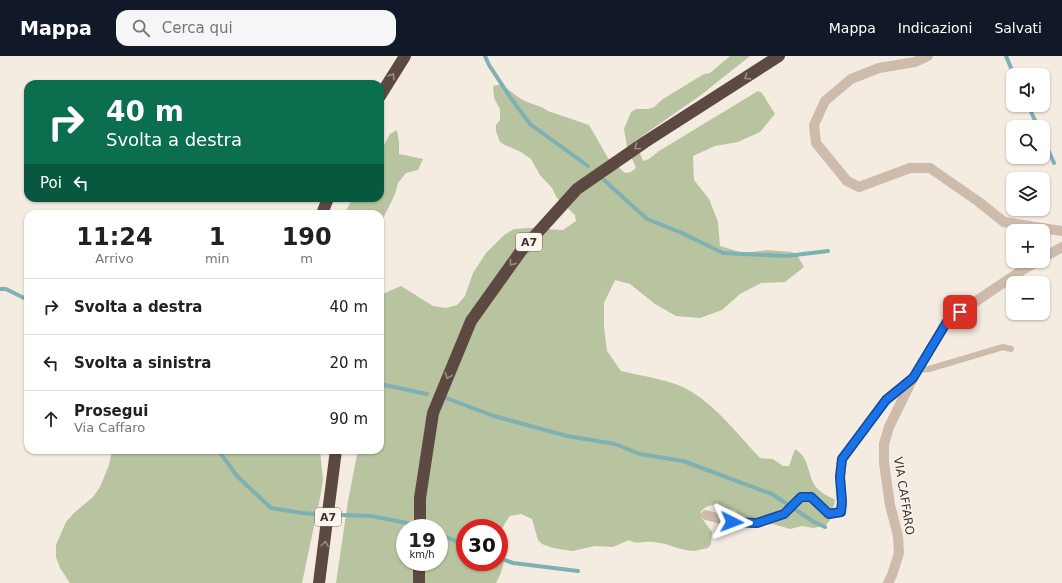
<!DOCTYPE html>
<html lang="it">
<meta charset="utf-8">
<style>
:root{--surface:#fff;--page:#f6f6f6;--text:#202124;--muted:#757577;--line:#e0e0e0;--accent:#111827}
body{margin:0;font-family:"DejaVu Sans",sans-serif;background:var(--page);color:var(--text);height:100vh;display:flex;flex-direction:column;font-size:15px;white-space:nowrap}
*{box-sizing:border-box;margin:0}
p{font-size:13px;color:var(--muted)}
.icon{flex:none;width:22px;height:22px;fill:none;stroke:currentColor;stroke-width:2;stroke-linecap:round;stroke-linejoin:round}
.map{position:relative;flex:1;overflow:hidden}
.panel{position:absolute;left:24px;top:154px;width:360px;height:244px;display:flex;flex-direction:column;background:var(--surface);border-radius:12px;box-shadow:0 1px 3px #0004}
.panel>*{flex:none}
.hud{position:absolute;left:24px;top:24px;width:360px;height:122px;border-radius:12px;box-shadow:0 1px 3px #0004;background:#0b6e4f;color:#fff;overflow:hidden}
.fabs{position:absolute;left:1006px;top:12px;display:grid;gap:8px}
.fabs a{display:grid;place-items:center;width:44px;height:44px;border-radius:8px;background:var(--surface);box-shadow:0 1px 3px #0004;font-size:20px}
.speed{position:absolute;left:396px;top:463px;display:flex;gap:8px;font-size:20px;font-weight:700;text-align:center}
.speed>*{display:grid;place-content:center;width:52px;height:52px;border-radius:50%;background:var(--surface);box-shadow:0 1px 3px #0004;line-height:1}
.speed small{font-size:10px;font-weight:400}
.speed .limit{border:6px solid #d22;background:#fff;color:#111}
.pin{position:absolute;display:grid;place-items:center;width:34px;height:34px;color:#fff;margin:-17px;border-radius:8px;box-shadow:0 2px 6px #0006}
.me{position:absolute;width:44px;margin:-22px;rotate:93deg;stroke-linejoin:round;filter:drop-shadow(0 0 3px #0008)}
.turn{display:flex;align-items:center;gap:14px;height:84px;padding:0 16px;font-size:18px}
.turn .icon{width:52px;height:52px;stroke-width:2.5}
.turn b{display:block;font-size:28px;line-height:34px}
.then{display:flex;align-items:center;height:38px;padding:0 16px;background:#0003;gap:8px;font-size:15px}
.eta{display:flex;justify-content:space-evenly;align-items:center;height:68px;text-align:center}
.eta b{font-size:24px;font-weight:700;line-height:28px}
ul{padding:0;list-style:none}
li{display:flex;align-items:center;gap:12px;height:56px;padding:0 16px;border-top:1px solid var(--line)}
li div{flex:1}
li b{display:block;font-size:15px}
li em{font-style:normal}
header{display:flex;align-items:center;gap:24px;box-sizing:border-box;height:56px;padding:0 20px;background:var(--accent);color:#fff}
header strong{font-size:19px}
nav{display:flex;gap:22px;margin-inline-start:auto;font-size:14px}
.search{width:280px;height:36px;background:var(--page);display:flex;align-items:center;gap:10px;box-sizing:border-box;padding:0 14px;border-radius:12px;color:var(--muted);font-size:15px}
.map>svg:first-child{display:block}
.green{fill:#b8c4a0;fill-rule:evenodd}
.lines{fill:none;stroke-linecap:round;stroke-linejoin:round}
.stream{stroke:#7fb0b2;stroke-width:4}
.service{stroke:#cdbbac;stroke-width:6}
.minor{stroke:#cdbbac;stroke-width:10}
.tertiary{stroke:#cdbbac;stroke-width:10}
.motorway{stroke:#5c4a42;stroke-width:12}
.oneway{stroke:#9c8e87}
.route-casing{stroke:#114b97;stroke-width:10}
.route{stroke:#1a73e8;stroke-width:7}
.labels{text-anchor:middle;stroke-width:3;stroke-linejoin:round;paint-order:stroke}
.shield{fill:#fbf5ee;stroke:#756b66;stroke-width:1}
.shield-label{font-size:11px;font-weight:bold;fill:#3b302b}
.street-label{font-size:12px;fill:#3b302b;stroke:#fbf5ee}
</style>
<header>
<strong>Mappa</strong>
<div class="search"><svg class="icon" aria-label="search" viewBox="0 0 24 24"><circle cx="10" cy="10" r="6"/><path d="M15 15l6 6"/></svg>Cerca qui</div>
<nav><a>Mappa</a><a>Indicazioni</a><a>Salvati</a></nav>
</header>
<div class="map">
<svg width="1062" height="527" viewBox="0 0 1062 527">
<rect width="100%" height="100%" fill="#f4ebe1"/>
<path class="green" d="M 730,0 L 750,0 L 701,39 L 635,85 L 643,105 L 649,103 L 659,95 L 758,35 L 762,37 L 775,58 L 760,76 L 738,86 L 715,90 L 693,100 L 694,124 L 709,143 L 718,166 L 720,190 L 743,197 L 767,194 L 792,196 L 797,199 L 804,211 L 785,226 L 761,227 L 740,238 L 722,254 L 700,262 L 676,260 L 655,248 L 630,228 L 615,224 L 604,247 L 604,271 L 607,295 L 621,315 C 644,321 671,323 692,336 C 719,353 738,379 760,402 L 773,403 L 783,410 L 789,410 L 795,393 C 812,403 806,423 819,434 C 823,438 830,441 835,444 L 830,464 L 826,469 L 814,472 L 802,470 L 790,473 L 773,468 L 756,470 L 750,468 L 734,454 L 712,449 L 706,451 L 701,455 L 701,461 L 712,476 L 711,488 L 708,492 C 703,493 699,494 695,495 C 681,495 667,487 654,486 C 645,485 637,489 629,484 L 613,491 L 595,490 L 572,495 L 553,492 L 542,488 L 538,484 L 532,463 L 521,458 L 510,460 C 495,479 505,482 504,502 C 504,511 500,519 496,527 L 336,527 L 348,445 L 358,394 L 380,394 L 380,239 L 401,230 L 433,250 L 446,252 L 457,249 L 465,240 L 473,217 L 486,197 L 504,179 L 514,173 L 529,172 L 563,174 L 576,165 L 575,159 L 557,142 L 552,132 L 540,119 L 531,103 L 521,96 L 505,89 L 500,86 L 496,75 L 496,69 L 500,64 L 500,53 L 494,42 L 493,30 C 494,30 499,28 500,29 C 503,29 517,40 521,43 C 530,48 540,49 548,55 L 589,69 L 608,102 L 625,117 L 631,116 L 636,112 L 627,91 L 624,73 L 631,56 L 636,53 L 648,53 L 654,51 L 663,43 L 704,18 L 710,17 ZM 405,472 L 439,472 L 439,506 L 405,506 ZM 465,472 L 499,472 L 499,506 L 465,506 Z
M 397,74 L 399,86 L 399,98 L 423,103 L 418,114 L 406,117 L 398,127 L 395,138 L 380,169 L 380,158 L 344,158 L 353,142 L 380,142 L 380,96 L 390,78 Z
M 112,394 L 320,394 L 323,424 L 320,442 L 302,527 L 70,527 L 60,512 L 56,501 L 56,489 L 66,466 L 74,457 L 93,441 L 100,431 L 109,409 Z"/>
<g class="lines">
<path class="stream" d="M 485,0 L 489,9 L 510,41 L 530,68 L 588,110
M 1006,0 L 1014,19
M 1028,49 L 1038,71
M 1043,83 L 1054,107
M 604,124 L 647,163 L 682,177 L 723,197 L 787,200 L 828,195
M 0,233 L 6,233 L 28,244
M 380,328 L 427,338
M 446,342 L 494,360 L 567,380 L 615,388 L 640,398 L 683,405 L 772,438 L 814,466 L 825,471
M 218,394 L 237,420 L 271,452 L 302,457 L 315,458
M 342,459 L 371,460 L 407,467
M 439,478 L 465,489
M 499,502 L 513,507 L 578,515"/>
<path class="service" d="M 918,314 L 929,313 L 1003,291 L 1011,293"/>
<path class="minor" d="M 928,0 L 915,6 L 879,12 L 851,23 L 825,45 L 814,69 L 816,87 L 847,125 L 859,131 L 910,112 L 930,112 L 979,146 L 1004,166 L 1062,175
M 706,459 L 732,466 L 757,467 L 784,458 L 801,441 L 811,441 L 829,458 L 841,456 L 842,446 L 840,421 L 842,403 L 886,344 L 913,322"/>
<path class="tertiary" d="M 1043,202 L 1062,191
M 888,527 L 892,519 L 899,497 L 898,480 L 890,449 L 884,407 L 884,388 L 889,371 L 913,322 L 948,264 L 1021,215 L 1038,205"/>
<path class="motorway" d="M 380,40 L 405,0
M 322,158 L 328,142
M 420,472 L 420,442 L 433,357 L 471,265 L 521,195 L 577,133 L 645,86 L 779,0
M 319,527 L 336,394
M 419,527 L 419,506"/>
</g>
<defs><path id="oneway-chevron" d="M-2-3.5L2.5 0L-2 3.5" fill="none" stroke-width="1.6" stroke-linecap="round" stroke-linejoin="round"/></defs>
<g class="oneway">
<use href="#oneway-chevron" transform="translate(392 20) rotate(-58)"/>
<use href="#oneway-chevron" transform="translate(747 21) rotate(147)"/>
<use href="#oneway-chevron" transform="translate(637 91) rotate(145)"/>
<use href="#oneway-chevron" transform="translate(512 207) rotate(126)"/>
<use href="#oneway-chevron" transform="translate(448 320) rotate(112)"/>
<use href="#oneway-chevron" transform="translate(325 488) rotate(-83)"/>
</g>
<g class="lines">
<g class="route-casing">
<path id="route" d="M 732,466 L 757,467 L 784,458 L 801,441 L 811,441 L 829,458 L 841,456 L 842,446 L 840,421 L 842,403 L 886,344 L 913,322 L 948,264 L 960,256"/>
</g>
<use href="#route" class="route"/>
</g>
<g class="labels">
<g class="shield">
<rect x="516" y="177" width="26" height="18" rx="3"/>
<rect x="315" y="452" width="26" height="18" rx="3"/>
</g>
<g class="shield-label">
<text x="529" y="190">A7</text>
<text x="328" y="465">A7</text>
</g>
<g class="street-label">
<text transform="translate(904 440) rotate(81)" y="4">VIA CAFFARO</text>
</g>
</g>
</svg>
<div class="fabs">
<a><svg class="icon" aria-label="sound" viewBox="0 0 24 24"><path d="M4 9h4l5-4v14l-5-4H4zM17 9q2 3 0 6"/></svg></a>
<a><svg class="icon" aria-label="search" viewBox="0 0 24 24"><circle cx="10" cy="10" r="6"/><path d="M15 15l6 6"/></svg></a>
<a><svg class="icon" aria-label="layers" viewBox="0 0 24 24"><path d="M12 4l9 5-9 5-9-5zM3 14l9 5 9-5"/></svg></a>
<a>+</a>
<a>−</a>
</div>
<div class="speed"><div>19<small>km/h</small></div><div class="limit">30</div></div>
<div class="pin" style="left:960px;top:256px;background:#d93025"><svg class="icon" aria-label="arrive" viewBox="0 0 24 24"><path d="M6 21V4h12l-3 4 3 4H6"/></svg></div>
<svg class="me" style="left:732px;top:466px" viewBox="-20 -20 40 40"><path d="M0-17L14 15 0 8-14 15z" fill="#1a73e8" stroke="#fff" stroke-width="4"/></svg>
<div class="hud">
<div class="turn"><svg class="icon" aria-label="right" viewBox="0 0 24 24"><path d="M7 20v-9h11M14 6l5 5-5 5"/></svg><div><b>40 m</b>Svolta a destra</div></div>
<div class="then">Poi<svg class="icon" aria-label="left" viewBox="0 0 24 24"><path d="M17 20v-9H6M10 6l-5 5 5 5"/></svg></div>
</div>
<section class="panel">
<div class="eta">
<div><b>11:24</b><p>Arrivo</p></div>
<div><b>1</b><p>min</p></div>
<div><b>190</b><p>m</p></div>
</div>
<ul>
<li><svg class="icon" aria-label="right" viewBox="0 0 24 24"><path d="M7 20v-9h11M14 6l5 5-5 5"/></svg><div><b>Svolta a destra</b></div><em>40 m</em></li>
<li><svg class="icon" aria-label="left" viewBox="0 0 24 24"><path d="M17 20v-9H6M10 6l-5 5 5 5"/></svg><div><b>Svolta a sinistra</b></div><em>20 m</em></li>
<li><svg class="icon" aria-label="ahead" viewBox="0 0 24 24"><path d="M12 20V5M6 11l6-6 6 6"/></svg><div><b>Prosegui</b><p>Via Caffaro</p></div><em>90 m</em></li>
</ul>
</section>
</div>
